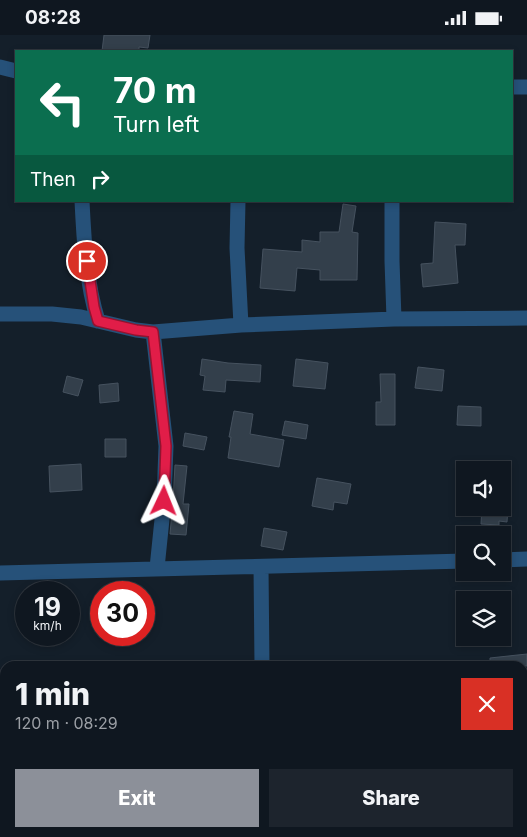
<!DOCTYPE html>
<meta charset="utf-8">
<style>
:root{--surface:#0f1720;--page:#1d242d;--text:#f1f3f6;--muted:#9b9fa5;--line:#2f363e;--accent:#8c9099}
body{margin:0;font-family:Inter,sans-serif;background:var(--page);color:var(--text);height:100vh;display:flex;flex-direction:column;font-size:19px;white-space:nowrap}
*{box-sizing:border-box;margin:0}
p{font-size:16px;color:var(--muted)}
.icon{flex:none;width:28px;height:28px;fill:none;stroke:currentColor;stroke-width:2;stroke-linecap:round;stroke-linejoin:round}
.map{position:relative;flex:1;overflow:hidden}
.side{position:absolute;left:0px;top:626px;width:528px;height:176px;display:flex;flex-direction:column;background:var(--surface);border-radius:15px 15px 0 0;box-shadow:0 2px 8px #0003,0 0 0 1px var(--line)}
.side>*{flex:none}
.guide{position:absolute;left:15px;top:15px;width:498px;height:152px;border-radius:0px;box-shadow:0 2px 8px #0003,0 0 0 1px var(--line);background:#0b6e4f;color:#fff;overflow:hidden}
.buttons{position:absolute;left:456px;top:426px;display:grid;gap:10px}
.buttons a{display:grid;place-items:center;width:55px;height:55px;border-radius:0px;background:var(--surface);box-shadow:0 2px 8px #0003,0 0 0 1px var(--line);font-size:25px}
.speed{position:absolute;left:15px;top:546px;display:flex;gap:10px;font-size:25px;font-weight:700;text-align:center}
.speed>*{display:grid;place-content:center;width:65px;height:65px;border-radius:50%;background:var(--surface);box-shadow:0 2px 8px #0003,0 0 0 1px var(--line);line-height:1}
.speed small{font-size:12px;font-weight:400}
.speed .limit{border:8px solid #d22;background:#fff;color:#111}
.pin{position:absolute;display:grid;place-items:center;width:42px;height:42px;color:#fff;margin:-21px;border:2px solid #fff;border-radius:50%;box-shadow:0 1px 5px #0007}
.me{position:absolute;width:55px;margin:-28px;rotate:2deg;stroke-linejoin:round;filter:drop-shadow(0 0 4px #0008)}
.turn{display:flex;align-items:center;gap:18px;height:105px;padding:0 15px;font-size:22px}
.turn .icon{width:65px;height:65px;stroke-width:2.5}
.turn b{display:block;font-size:35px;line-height:42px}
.then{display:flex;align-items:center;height:48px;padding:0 15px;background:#0003;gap:10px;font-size:19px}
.round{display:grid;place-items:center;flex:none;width:52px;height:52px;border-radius:0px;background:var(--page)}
.summary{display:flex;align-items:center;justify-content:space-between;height:85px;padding:0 15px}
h1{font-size:30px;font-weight:800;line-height:38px}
.action{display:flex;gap:10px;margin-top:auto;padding:10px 15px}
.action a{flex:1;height:58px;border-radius:0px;background:var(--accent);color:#fff;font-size:20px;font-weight:800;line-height:58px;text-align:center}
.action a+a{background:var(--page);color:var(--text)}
.status{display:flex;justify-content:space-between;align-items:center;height:35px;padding:0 25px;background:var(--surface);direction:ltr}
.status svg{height:14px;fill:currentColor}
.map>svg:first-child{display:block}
.building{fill:#333f4b;stroke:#46525f}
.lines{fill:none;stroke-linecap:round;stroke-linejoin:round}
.minor{stroke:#265179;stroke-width:15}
.route-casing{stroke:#92132f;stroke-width:12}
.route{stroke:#e11d48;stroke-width:9}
</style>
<div class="status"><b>08:28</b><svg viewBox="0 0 49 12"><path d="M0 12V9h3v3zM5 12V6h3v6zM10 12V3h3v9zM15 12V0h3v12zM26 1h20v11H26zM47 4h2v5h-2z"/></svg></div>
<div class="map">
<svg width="527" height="802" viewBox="0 0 527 802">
<rect width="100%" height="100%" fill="#141f2a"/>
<path class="building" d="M 104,0 L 150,0 L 148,13 L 139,12 L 139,16 L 102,16 Z
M 343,169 L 356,171 L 352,197 L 358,198 L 357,245 L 320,245 L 320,235 L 297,233 L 295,256 L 260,253 L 263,214 L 302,217 L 302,205 L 320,207 L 320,197 L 339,197 Z
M 435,187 L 466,189 L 465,210 L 455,210 L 458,248 L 423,252 L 421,229 L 433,228 Z
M 202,324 L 228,328 L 261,330 L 260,347 L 226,345 L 225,357 L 203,355 L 205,341 L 200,340 Z
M 296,324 L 328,328 L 325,354 L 293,351 Z
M 418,332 L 444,335 L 442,356 L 415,353 Z
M 380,339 L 395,339 L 395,390 L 376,390 L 376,367 L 381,367 Z
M 67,341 L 83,345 L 78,361 L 63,357 Z
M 118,348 L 119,366 L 100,368 L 99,350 Z
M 458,371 L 481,372 L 481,391 L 457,390 Z
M 234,376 L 253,379 L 250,399 L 284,405 L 279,432 L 228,423 L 231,402 L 229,402 Z
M 285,386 L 308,390 L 306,404 L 282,400 Z
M 185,398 L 207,402 L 204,415 L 183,411 Z
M 105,404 L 126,404 L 126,422 L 105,422 Z
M 81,429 L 82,455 L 50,457 L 49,431 Z
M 175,430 L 187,431 L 183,469 L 189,469 L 186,500 L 170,499 L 173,466 Z
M 317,443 L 351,449 L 347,469 L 334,467 L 333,475 L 312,471 Z
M 482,472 L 508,472 L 507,487 L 499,486 L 499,490 L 481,489 Z
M 264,493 L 287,497 L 283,515 L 261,511 Z
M 527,619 L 527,631 L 490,631 L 490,623 Z"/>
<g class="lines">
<path class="minor" d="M 0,32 L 16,36
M 511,52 L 527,52
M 82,166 C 84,206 86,247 98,286
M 238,166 L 237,213 L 241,290
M 392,166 L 392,226 L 394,284
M 0,279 L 52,279 L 81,282 L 136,295 L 153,297 L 241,290 L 394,284 L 527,283
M 153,297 L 166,411 L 164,465 L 157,533
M 502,525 L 527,524
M 261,532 L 262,631
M 0,538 C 155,533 310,531 465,526
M 522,726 L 527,726
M 0,780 L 5,779
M 264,798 L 264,802"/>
</g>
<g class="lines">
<g class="route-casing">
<path id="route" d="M 87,226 L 94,272 L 98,286 L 136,295 L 153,297 L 166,411 L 164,466"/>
</g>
<use href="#route" class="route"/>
</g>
</svg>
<div class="buttons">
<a><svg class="icon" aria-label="sound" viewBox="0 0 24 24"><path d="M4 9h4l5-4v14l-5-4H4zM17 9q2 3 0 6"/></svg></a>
<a><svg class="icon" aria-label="search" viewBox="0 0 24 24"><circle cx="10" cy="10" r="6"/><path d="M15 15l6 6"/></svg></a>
<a><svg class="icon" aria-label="layers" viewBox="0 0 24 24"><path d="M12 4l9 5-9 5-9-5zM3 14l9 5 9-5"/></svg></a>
</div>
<div class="speed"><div>19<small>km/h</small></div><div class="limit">30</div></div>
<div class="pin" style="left:87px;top:226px;background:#d93025"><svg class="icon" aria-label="arrive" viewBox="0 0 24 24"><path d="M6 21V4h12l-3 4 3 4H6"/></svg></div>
<svg class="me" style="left:164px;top:466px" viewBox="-20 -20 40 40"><path d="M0-17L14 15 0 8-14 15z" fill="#e11d48" stroke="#fff" stroke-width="4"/></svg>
<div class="guide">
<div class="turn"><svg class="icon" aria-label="left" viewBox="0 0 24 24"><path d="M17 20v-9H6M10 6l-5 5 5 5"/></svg><div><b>70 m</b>Turn left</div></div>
<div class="then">Then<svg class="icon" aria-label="right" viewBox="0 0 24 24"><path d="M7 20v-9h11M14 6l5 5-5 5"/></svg></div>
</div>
<section class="side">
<div class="summary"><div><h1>1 min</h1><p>120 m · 08:29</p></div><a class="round" style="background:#d93025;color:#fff"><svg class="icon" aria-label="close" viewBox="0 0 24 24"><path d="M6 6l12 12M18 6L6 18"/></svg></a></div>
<div class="action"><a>Exit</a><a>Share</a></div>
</section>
</div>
